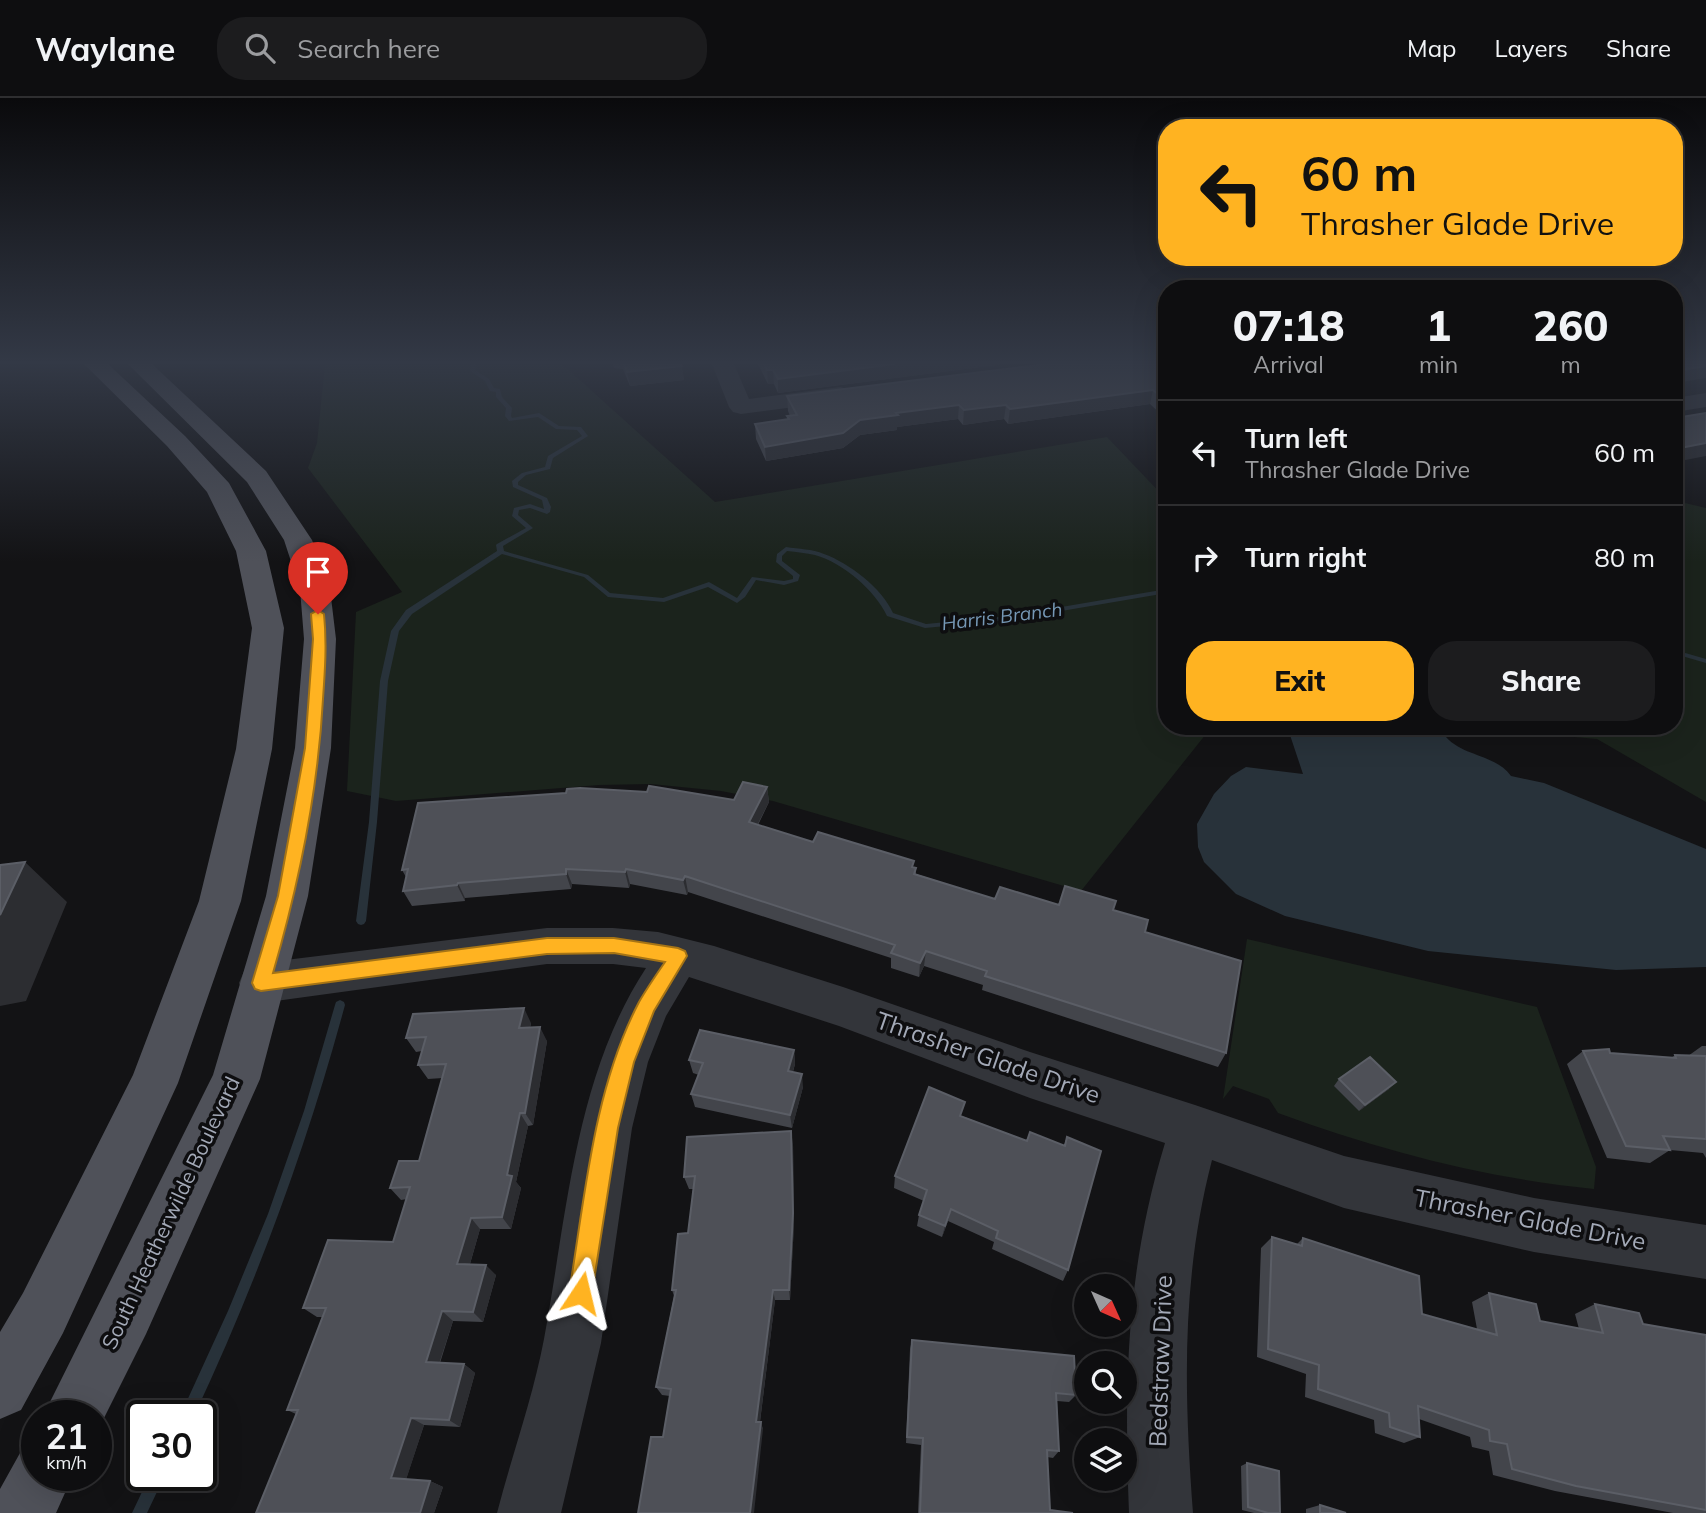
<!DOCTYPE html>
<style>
:root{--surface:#0e0e10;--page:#1c1c1e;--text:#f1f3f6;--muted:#9b9c9f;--line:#2e2e30;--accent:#ffb321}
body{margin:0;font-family:Mulish,sans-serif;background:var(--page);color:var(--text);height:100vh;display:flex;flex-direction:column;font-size:26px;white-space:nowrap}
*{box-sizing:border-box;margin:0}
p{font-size:23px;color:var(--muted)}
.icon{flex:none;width:38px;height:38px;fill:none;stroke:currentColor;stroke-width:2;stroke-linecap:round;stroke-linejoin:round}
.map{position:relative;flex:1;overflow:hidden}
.panel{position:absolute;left:1158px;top:182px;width:525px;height:455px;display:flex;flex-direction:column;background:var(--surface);border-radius:28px;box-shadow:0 7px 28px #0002,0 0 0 2px var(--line)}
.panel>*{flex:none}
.guide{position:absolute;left:1158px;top:21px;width:525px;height:147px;border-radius:28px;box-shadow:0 7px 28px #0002,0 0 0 2px var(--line);background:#ffb321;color:#111;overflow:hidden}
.needle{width:46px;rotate:135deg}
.buttons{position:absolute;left:1074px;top:1176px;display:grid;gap:14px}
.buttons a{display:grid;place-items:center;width:63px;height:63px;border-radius:50%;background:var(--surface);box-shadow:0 7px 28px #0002,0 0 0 2px var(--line);font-size:35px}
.speed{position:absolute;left:21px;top:1302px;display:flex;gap:14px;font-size:35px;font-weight:700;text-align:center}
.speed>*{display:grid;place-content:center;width:91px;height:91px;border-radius:50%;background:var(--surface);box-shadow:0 7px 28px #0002,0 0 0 2px var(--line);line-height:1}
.speed small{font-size:18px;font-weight:400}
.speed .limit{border:4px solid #111;border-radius:10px;background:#fff;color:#111}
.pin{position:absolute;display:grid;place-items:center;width:60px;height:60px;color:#fff;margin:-72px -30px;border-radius:50% 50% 50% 0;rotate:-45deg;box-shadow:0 0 7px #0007}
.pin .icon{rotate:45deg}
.me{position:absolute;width:77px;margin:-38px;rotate:10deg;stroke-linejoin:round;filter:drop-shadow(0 0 5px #0008)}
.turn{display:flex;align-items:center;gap:24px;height:147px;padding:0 28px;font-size:32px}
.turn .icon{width:91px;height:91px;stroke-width:2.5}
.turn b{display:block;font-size:49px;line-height:60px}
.eta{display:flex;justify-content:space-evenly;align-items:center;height:119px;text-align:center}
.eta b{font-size:42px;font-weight:800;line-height:49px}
.primary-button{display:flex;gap:14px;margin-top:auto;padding:14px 28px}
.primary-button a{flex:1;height:80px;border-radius:28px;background:var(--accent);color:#111;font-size:28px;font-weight:800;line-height:80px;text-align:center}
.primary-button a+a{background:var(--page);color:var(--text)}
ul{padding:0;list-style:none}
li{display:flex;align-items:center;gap:21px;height:105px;padding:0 28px;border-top:2px solid var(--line)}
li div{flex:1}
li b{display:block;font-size:26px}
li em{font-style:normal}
header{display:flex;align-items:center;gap:42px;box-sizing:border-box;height:98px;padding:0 35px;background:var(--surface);border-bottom:2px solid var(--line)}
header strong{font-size:33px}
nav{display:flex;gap:38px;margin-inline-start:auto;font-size:24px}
.search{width:490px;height:63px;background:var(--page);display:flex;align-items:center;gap:18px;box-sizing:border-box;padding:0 24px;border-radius:28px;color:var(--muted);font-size:26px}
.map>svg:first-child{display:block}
.green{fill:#1b231c}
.water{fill:#28323a}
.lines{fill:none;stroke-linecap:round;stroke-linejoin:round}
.stream{fill:#28323a;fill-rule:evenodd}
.minor{fill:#33353a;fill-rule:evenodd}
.major{fill:#4f5159;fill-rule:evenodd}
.wall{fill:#43454b}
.shaded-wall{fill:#2c2d31}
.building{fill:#4e5057;stroke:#5b5e66;stroke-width:2}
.route{fill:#ffb321;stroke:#a67415;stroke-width:2}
.labels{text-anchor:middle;stroke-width:7;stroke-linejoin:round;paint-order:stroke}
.far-water-label{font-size:19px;font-style:italic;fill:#7698b6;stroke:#0e0e10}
.street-label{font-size:21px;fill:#a3a9b7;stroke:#0e0e10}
.near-street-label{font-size:24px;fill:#a3a9b7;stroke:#0e0e10}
</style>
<header>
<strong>Waylane</strong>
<div class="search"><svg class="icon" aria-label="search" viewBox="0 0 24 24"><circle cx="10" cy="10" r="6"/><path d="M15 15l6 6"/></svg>Search here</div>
<nav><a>Map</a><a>Layers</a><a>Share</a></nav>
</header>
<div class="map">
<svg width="1706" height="1415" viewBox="0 0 1706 1415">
<rect width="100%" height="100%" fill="#131315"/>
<path class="green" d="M 325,266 L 562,266 L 715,404 L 1107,339 L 1167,402 L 1167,628 L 1242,628 L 1206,636 L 1081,793 L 773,703 L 721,693 L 651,686 L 599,687 L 396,703 L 347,693 L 356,514 L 402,494 L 308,370 L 317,345 Z
M 1685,405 L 1706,410 L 1706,704 L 1597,641 L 1449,628 L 1675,628 L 1675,407 Z
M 1247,841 L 1537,909 L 1596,1069 L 1594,1091 C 1484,1080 1382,1053 1278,1015 L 1269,1001 L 1233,988 L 1223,1001 Z"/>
<path class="water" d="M 1289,634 L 1446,639 C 1464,659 1495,656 1511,678 L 1544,685 L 1706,751 L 1706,869 L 1616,872 L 1428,853 L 1285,818 L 1236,796 L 1204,764 L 1198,749 L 1197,726 L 1214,696 L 1231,678 L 1246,669 L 1303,676 Z"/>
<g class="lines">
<path class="stream" d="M 471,266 L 477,266 L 475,272 L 489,281 L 494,290 L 500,291 L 502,299 L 512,310 L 511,318 L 512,320 L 539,315 L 559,328 L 581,329 L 588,338 L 553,360 L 550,371 L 526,377 L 518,384 L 518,387 L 547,400 L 551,409 L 550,414 L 547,416 L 530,410 L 519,412 L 518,417 L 533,430 L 503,448 L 504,453 L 588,477 L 610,495 L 663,500 L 709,484 L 737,500 L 752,479 L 784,483 L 793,481 L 793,478 L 776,464 L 777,456 L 786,449 C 799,451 812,451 824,456 C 849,465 882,490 893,515 L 926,526 L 1009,518 L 1167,491 L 1167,495 L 1009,522 L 925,530 L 887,518 C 875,492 843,465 815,457 C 806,455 797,454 787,453 L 782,458 L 782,463 L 800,477 L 798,483 L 784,487 L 756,482 L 745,499 L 737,505 L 708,489 L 664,504 L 608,499 L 584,479 L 502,456 L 412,516 L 399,533 L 388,583 L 377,724 L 366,823 L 364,826 L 361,827 L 358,826 L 356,823 L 369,724 L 380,583 L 391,533 L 406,512 L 497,453 L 496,447 L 497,446 L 526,430 L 512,418 L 514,410 L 530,406 L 544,411 L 542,402 L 513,389 L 512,383 L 522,375 L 545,369 L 548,358 L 582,338 L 577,332 L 556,331 L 538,319 L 509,323 L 505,318 L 506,310 L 496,299 L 496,294 L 490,293 L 485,283 L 470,273 Z
M 1675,552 L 1706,561 L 1706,565 L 1675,556 Z
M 340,902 L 344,904 L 345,907 C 306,1051 257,1183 194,1318 L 180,1318 L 228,1213 L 268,1116 L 304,1013 L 335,907 L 336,904 Z
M 150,1377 L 165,1377 L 147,1415 L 132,1415 Z"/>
<path class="minor" d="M 712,266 L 734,266 L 749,301 L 840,289 L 848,291 L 852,296 L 848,301 L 840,303 L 741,316 L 733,314 L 729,309 Z
M 1706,295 L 1706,309 L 1675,314 L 1675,300 Z
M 547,830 L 613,830 L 658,834 L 714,848 L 843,889 L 1030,954 L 1195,1007 L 1344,1058 L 1534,1100 L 1706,1127 L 1706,1181 L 1534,1154 L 1344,1110 L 1212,1062 C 1181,1182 1184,1293 1193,1415 L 1129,1415 C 1124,1283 1126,1173 1165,1045 L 1030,1000 L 839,928 L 689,879 L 666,918 L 648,964 L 632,1030 L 601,1245 L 561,1415 L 497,1415 C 512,1357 533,1299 544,1241 C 567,1117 575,978 646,870 L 613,866 L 547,866 L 261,905 L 245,899 L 239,885 L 245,871 L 261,865 Z"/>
<path class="major" d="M 84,266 L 108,266 L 185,338 L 229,385 L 266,453 L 284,530 L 272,651 L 241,803 L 178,985 L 63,1235 L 21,1312 L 0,1321 L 0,1234 L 23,1195 L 133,977 L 199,803 L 236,651 L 252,530 L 236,453 L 207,394 L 167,348 Z
M 128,266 L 152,266 L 266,373 L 312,442 L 330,491 L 336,541 L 331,650 L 308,798 L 260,981 L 146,1236 L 96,1336 L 96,1318 L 43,1318 L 213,977 L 266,798 L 295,650 L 304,541 L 300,491 L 284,442 L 247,384 Z
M 37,1348 L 37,1377 L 73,1377 L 56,1415 L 0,1415 L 0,1391 L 20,1355 Z"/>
</g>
<path class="wall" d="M 613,266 L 681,266 L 684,282 L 630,288 L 623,271 L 614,270 Z
M 758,266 L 1004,266 L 778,295 L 774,286 L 768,286 Z
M 1167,266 L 1167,322 L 1150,306 L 1008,326 L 1004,321 L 963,327 L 958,321 L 897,329 L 897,332 L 860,337 L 843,350 L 766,363 L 756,341 L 755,326 L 788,322 L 787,318 L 790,318 L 788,313 L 787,298 Z
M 767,689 L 769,704 L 758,727 L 813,744 L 916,770 L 916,776 L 995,801 L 1113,812 L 1145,834 L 1226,955 L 1218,969 L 982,892 L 983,887 L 924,868 L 919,879 L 891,870 L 891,860 L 688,794 L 687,797 L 630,786 L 629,790 L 572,786 L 571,791 L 465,800 L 465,803 L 412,808 L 403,793 L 406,779 L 402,772 L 734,702 Z
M 531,925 L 530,930 L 547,943 L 533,1027 L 528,1028 L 516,1084 L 521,1090 L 511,1131 L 480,1131 L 470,1166 L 496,1177 L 483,1224 L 453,1223 L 440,1265 L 464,1266 L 475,1275 L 460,1329 L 424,1327 L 406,1381 L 430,1383 L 443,1389 L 434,1415 L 296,1316 L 287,1312 L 323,1219 L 317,1219 L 303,1210 L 393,1144 L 407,1101 L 401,1102 L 390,1090 L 419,1063 L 443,980 L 428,981 L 418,967 L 422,953 L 416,954 L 406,940 Z
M 1702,948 L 1706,948 L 1706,1060 L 1703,1055 L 1670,1052 L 1650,1065 L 1607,1060 L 1567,966 L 1583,953 L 1671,960 L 1675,957 L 1688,958 Z
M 794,952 L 795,966 L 793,974 L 803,989 L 792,1030 L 695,1009 L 691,996 L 699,977 L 693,975 L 689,962 Z
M 1339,981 L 1389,991 L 1359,1013 L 1334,988 Z
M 962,1018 L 1027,1043 L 1064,1047 L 1067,1039 L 1068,1172 L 1063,1183 L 992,1151 L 994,1144 L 948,1123 L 942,1139 L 917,1128 L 919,1117 L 924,1103 L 894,1090 L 895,1078 Z
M 793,1046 L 794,1126 L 790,1202 L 775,1202 L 760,1324 L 763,1331 L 663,1339 L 670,1298 L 662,1297 L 656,1289 L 674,1198 L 672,1192 L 688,1135 L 693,1091 L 689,1091 L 684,1079 Z
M 1272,1139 L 1297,1146 L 1303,1140 L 1422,1216 L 1477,1231 L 1472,1204 L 1489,1195 L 1540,1223 L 1579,1231 L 1575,1216 L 1595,1206 L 1643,1226 L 1706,1237 L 1706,1415 L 1673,1415 L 1555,1393 L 1493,1377 L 1489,1353 L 1472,1349 L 1470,1339 L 1419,1321 L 1420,1339 L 1404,1345 L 1375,1335 L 1374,1322 L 1305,1299 L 1306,1276 L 1257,1259 L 1261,1150 Z
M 912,1242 L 1076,1297 L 1069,1304 L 1057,1303 L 1059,1353 L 1053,1360 L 1047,1359 L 1050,1412 L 1073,1415 L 918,1415 L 921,1347 L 906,1345 L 910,1251 Z
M 1247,1365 L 1280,1415 L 1254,1415 L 1242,1412 L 1241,1368 Z
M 1320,1407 L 1346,1415 L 1306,1415 L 1306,1411 Z"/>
<path class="shaded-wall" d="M 895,266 L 1004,266 L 778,295 L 778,281 Z
M 682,268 L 684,282 L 630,288 L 627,274 Z
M 1706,268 L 1706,280 L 1675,285 L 1675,273 Z
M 767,272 L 773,272 L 774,286 L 768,286 Z
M 1153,292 L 1150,306 L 1008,326 L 1010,311 Z
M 959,307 L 958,321 L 897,329 L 897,332 L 860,337 L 843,350 L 766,363 L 765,349 L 860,322 L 896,315 Z
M 1006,307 L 1004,321 L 963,327 L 964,312 Z
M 1706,345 L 1706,358 L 1675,364 L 1675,351 Z
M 767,689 L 769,704 L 751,739 L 749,724 Z
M 25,764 L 67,804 L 26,903 L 0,908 L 0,817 Z
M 566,771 L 572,786 L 571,791 L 566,776 Z
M 626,771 L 630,786 L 629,790 L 625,774 Z
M 685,778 L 688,794 L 687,797 L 683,782 Z
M 458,785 L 465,800 L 465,803 L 457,787 Z
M 926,853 L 924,868 L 919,879 L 920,865 Z
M 524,910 L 531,925 L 526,944 L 519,930 Z
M 540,929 L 547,943 L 533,1027 L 525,1015 Z
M 794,952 L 795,966 L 789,986 L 788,973 Z
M 802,976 L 803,989 L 792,1030 L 790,1017 Z
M 1396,984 L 1389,991 L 1359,1013 L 1365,1007 Z
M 520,1015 L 528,1028 L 516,1084 L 521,1090 L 511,1131 L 502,1119 L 507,1077 Z
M 791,1033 L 793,1046 L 794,1126 L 790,1202 L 789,1192 Z
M 951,1111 L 948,1123 L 942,1139 L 945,1128 Z
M 471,1120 L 480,1131 L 467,1176 L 457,1166 Z
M 486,1167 L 496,1177 L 483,1224 L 473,1214 Z
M 773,1192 L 775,1202 L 759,1331 L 756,1324 Z
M 442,1213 L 453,1223 L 437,1272 L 426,1264 Z
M 464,1266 L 475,1275 L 460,1329 L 449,1322 Z
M 411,1320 L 424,1327 L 405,1385 L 391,1380 Z
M 761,1324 L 763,1331 L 754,1415 L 750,1415 Z
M 430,1383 L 443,1389 L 434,1415 L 420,1415 Z"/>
<path class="building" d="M 624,266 L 681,266 L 682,268 L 627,274 Z
M 764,266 L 895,266 L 778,281 L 773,272 L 767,272 Z
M 1047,266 L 1167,266 L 1167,304 L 1153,292 L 1010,311 L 1006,307 L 964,312 L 959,307 L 896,315 L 898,317 L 860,322 L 843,335 L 765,349 L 755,326 L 789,321 L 787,318 L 797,317 L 787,298 Z
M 1675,266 L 1706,266 L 1706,268 L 1675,273 Z
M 1706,315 L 1706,345 L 1675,351 L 1675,320 Z
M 743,684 L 767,689 L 749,724 L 813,744 L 818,734 L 914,763 L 912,769 L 916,770 L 914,776 L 995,801 L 1000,789 L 1059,807 L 1065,788 L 1116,803 L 1113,812 L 1148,822 L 1145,834 L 1241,863 L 1226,955 L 985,878 L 987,873 L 926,853 L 920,865 L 891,855 L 895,847 L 685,778 L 683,782 L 626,771 L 625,774 L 566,771 L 566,776 L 458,785 L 457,787 L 403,793 L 408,771 L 402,772 L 418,705 L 566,695 L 567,691 L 580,690 L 647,694 L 649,688 L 734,702 Z
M 25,764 L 0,817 L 0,767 Z
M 524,910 L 519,930 L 540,929 L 525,1015 L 520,1015 L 507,1077 L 512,1078 L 502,1119 L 471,1120 L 457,1166 L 486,1167 L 473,1214 L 442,1213 L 426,1264 L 464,1266 L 449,1322 L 411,1320 L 391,1380 L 430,1383 L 420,1415 L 256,1415 L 298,1312 L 287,1312 L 326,1210 L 303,1210 L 328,1142 L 393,1144 L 410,1089 L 390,1090 L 399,1063 L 419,1063 L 446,966 L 418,967 L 426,939 L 406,940 L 413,916 Z
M 700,932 L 794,952 L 788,973 L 802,976 L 790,1017 L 691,996 L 703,965 L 689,962 Z
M 1609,951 L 1610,955 L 1676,960 L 1675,957 L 1706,958 L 1706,1041 L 1663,1038 L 1670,1052 L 1626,1048 L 1583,953 Z
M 1370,959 L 1396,984 L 1365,1007 L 1339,981 Z
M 929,989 L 965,1004 L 960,1018 L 1027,1043 L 1030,1034 L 1065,1048 L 1067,1039 L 1101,1053 L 1068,1172 L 996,1140 L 998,1133 L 951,1111 L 945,1128 L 919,1117 L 927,1092 L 895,1078 Z
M 791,1033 L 793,1115 L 789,1192 L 773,1192 L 756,1324 L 761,1324 L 750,1415 L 638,1415 L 651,1339 L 663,1339 L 671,1291 L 656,1289 L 676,1192 L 672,1192 L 678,1136 L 688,1135 L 695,1078 L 684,1079 L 687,1039 Z
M 1272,1139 L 1302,1148 L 1303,1140 L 1419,1178 L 1422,1216 L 1497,1237 L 1489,1195 L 1536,1206 L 1540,1223 L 1603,1235 L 1595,1206 L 1639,1215 L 1643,1226 L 1706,1237 L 1706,1412 L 1576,1388 L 1512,1371 L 1507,1346 L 1490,1343 L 1489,1332 L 1418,1308 L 1420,1339 L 1390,1329 L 1389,1315 L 1318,1291 L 1319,1267 L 1268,1251 Z
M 912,1242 L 1074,1258 L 1076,1297 L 1056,1295 L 1059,1353 L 1047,1352 L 1050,1412 L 1073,1415 L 920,1415 L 923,1340 L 907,1339 Z
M 1247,1365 L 1279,1373 L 1280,1415 L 1268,1415 L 1248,1409 Z
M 1320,1407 L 1346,1415 L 1320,1415 Z"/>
<linearGradient id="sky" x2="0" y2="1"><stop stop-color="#0a0a0c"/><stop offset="0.57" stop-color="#333946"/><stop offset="1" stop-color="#333946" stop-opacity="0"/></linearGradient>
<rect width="1706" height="464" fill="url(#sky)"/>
<path class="route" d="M 318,512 L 324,516 C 327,545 325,573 323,601 C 318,694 299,786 273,875 L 547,840 L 614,840 L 678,850 L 685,853 L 687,858 L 654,913 L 634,964 L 618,1030 L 592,1195 L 589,1203 L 581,1207 L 572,1203 L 569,1195 C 585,1099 593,992 639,904 C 647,890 656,877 665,864 L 614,855 L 547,856 L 261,893 L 255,891 L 252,885 L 278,798 L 305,650 L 313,541 L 311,516 Z"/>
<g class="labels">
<g class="far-water-label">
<text transform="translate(1002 518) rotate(-7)" y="7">Harris Branch</text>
</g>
<g class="street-label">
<text transform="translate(171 1115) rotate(-65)" y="7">South Heatherwilde Boulevard</text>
</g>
<g class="near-street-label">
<text transform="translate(988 960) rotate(19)" y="8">Thrasher Glade Drive</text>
<text transform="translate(1530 1122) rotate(11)" y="8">Thrasher Glade Drive</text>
<text transform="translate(1161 1263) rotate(-88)" y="8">Bedstraw Drive</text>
</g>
</g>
</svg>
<div class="buttons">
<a><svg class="needle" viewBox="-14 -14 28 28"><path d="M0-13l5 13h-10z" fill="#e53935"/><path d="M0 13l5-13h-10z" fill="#9b9c9f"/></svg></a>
<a><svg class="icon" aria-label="search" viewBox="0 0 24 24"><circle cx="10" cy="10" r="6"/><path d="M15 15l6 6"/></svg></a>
<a><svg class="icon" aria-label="layers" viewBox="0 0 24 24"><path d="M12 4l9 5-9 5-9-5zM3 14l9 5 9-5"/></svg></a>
</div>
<div class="speed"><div>21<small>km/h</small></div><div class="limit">30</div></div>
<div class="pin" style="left:318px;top:516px;background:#d93025"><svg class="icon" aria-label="arrive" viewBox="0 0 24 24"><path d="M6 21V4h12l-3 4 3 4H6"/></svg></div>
<svg class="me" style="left:581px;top:1195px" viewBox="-20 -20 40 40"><path d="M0-17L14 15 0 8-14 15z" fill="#ffb321" stroke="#fff" stroke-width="4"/></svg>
<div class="guide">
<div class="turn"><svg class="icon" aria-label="left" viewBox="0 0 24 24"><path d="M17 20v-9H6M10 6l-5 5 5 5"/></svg><div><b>60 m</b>Thrasher Glade Drive</div></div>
</div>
<section class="panel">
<div class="eta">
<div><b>07:18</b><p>Arrival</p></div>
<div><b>1</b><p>min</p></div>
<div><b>260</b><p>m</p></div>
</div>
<ul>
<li><svg class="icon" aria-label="left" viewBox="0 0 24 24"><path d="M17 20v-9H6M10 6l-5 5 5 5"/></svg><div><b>Turn left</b><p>Thrasher Glade Drive</p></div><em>60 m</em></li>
<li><svg class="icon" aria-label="right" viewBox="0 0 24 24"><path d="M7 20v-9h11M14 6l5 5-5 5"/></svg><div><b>Turn right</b></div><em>80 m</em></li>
</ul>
<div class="primary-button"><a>Exit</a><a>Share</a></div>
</section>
</div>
